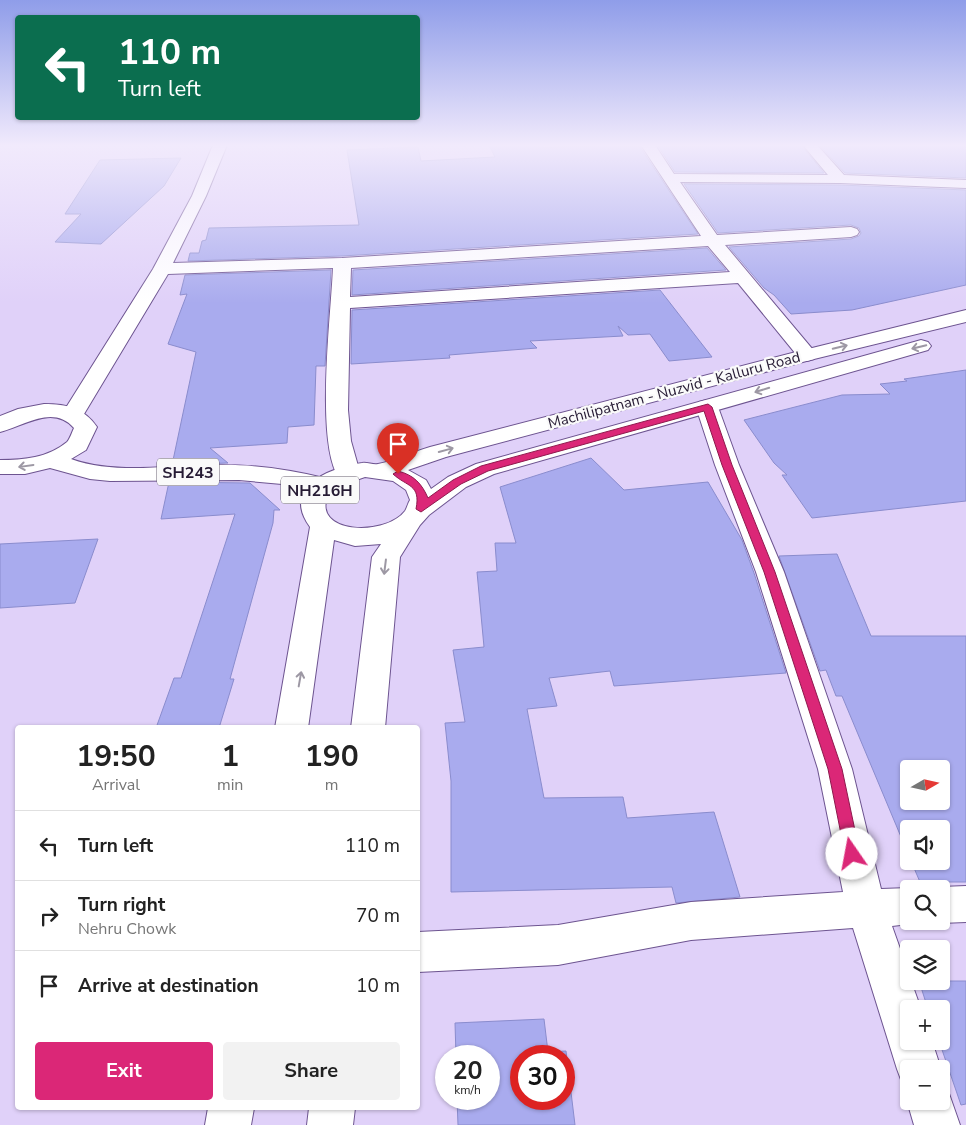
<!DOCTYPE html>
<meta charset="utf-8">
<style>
:root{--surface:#fff;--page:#f2f2f2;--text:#222;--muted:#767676;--line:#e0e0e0;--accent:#db2777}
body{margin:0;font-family:"Nunito Sans",sans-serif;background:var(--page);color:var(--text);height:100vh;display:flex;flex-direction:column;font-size:19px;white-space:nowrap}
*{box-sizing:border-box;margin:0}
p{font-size:16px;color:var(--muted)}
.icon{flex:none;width:28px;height:28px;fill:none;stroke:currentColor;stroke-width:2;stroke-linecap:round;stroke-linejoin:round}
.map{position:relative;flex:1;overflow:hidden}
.sheet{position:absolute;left:15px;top:725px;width:405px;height:385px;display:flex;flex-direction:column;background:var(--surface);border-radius:5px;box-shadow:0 1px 4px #0004}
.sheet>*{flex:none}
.hud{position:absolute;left:15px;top:15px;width:405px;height:105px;border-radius:5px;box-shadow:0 1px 4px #0004;background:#0b6e4f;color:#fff;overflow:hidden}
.needle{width:32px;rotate:81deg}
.tools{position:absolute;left:900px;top:760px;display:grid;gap:10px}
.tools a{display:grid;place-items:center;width:50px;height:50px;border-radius:5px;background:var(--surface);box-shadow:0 1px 4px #0004;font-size:25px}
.speed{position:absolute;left:435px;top:1045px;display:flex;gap:10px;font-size:25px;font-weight:700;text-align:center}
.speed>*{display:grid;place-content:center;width:65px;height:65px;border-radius:50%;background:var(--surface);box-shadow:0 1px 4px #0004;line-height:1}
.speed small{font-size:12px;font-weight:400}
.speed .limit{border:8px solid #d22;background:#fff;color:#111}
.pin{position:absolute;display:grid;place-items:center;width:42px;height:42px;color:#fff;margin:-51px -21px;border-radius:50% 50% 50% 0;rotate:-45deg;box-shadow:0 0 5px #0007}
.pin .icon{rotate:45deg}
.me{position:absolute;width:55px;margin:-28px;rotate:348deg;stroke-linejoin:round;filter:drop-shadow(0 0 4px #0008)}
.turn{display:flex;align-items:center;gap:18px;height:105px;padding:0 20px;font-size:22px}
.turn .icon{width:65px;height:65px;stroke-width:2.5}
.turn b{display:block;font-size:35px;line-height:42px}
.eta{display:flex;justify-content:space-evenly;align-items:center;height:85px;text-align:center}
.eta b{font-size:30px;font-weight:700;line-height:35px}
.button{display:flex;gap:10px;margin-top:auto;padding:10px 20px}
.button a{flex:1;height:58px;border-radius:5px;background:var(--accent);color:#fff;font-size:20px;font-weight:700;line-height:58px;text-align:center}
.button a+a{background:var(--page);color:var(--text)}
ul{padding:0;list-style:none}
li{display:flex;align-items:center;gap:15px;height:70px;padding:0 20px;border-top:1px solid var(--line)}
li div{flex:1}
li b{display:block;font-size:19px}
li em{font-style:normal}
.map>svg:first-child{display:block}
.building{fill:#a9abee;stroke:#8a8ccd;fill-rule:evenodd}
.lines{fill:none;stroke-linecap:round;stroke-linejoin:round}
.street-casing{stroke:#6d5490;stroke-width:2}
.primary-casing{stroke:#6d5490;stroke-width:2}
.highway-casing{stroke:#6d5490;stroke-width:2}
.street{fill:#fff;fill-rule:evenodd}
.primary{fill:#fff;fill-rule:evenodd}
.highway{fill:#fff;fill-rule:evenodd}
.oneway{stroke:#9d98a4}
.route{fill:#db2777;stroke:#8e194d}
.labels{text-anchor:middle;stroke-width:4.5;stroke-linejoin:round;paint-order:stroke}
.far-street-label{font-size:15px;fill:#261b34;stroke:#fafafa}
.shield{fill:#fafafa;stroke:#665e6f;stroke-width:1}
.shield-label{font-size:16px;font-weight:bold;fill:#261b34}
</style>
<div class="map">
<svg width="966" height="1125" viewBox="0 0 966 1125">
<rect width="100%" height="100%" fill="#e0d1f9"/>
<path class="building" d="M 489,145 L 538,145 L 540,148 L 609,145 L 640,147 L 698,234 L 342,256 L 188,261 L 190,253 L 199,253 L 202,241 L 206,240 L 209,228 L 359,225 L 347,150 L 418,147 L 421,161 L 495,157 Z
M 791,145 L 802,146 L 824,173 L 675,172 L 658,146 Z
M 846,145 L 966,145 L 966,178 L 845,173 L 820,146 Z
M 181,158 L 164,186 L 101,244 L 55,242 L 81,214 L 65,214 L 100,160 Z
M 684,184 L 840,185 L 966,190 L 966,285 L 852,310 L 791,314 L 774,295 L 764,288 L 729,247 L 851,239 L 859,236 L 861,233 L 859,228 L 851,225 L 718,233 Z
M 707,248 L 726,270 L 352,295 L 353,270 Z
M 331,270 L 325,366 L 316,366 L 314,425 L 288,427 L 287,443 L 210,448 L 228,463 L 172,465 L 196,352 L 168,344 L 187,294 L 180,295 L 185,275 Z
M 660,290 L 712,357 L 669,361 L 650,334 L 628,335 L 618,326 L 623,336 L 530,341 L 537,348 L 449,355 L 450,358 L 351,364 L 352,310 Z
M 966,370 L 966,501 L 812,518 L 782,475 L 787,475 L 774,463 L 744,420 L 842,395 L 890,394 L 880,384 L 907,381 L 904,379 Z
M 591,458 L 624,490 L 708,482 L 742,540 L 754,573 L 786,673 L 614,686 L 610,671 L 549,678 L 557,706 L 527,709 L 544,798 L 623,797 L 627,818 L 714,812 L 740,897 L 676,903 L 672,887 L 451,892 L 451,781 L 445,723 L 465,722 L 453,650 L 484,647 L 477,572 L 497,571 L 495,543 L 516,543 L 500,487 Z
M 169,482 L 250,483 L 280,510 L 274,510 L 273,523 L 230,679 L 234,679 L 219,728 L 156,728 L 174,678 L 181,678 L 235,514 L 161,519 Z
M 98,539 L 75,603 L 0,608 L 0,544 Z
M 837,554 L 871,636 L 966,636 L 966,882 L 920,882 L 911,861 L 941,861 L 941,829 L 909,829 L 909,856 L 842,696 L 836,696 L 826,670 L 820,671 L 779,556 ZM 909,769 L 941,769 L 941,801 L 909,801 Z
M 919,981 L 966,981 L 966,1104 L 961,1105 L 939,1041 L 941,1041 L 941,1009 L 928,1009 Z
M 544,1019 L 548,1052 L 566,1051 L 575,1125 L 458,1125 L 457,1099 L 489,1099 L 489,1056 L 456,1056 L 455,1023 ZM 521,1056 L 564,1056 L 564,1099 L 521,1099 Z"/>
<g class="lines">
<g class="street-casing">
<path id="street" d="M 213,145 L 227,145 L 206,196 L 173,263 L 342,258 L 701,236 L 641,145 L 655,145 L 674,174 L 828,175 L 803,145 L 817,145 L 844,175 L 966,180 L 966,188 L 840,183 L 680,182 L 717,235 L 851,227 L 857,229 L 859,232 L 857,235 L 851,237 L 725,245 L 814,351 L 817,355 L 814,359 L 807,361 L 800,359 L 738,283 L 350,308 L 348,410 L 351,441 L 360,473 L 357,478 L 348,480 L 339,478 C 315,443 331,314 333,268 L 168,274 L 81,419 L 73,421 L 65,419 L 62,414 L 153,269 L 192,196 ZM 708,246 L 730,272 L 350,297 L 351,268 Z
M 707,400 L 715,402 L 718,407 L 739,465 L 784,572 L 852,769 L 881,889 L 909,888 L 912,889 L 909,889 L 909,921 L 917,921 L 909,924 L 892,926 L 909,974 L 909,981 L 911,981 L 921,1009 L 909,1009 L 909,1041 L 932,1041 L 941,1069 L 909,1069 L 909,1087 L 903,1085 L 897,1069 L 853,928 L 691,940 L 558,965 L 418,972 L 418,932 L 558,925 L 691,902 L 843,892 L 818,769 L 756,572 L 715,465 L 696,407 L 699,402 Z
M 966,886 L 966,922 L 941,923 L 936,921 L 941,921 L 941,889 L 936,889 L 941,887 Z
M 941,1083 L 946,1085 L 960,1125 L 914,1125 L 907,1101 L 909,1097 L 909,1101 L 941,1101 Z"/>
</g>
<g class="primary-casing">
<path id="primary" d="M 44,404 C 67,404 84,408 97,427 L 86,450 L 71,459 C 115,475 167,465 213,465 C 251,464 287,469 324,478 L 333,480 L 336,485 L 333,490 L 324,492 L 282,484 L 239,480 L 110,481 L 90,479 L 50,468 L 25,474 L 0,474 L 0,460 C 23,460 48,458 67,442 C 70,439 72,432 74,428 C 53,404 24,426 0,432 L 0,416 L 18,409 Z"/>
</g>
<g class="highway-casing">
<path id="highway" d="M 966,310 L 966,322 L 814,359 L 446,457 L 408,470 L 426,480 L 431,489 L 448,477 L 476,464 L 914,342 L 921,340 L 928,342 L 931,346 L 928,350 L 494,474 L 466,487 L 429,515 L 420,525 L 400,557 L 385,728 L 351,728 L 372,557 L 381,544 L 355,546 L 334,540 L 308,728 L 275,728 L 310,527 C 281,487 329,468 362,463 C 367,462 373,465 378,464 C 395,461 413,452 430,447 L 800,351 ZM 365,477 L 393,481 L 406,490 L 410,500 C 408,503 407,508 405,511 C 385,537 311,534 328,495 L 339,486 Z
M 208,1108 L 254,1108 L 251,1125 L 205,1125 Z
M 309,1108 L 355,1108 L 353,1125 L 307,1125 Z"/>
</g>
<use href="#street" class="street"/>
<use href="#primary" class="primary"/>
<use href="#highway" class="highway"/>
</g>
<defs><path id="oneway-shaft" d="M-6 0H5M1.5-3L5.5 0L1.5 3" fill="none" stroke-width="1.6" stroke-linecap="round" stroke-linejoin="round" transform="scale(1.25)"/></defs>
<g class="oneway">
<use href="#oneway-shaft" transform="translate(840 347) rotate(-14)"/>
<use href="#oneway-shaft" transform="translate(919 347) rotate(166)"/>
<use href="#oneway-shaft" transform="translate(762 390) rotate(163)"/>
<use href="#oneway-shaft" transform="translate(446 450) rotate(-15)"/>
<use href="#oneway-shaft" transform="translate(26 466) rotate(172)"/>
<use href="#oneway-shaft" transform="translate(385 567) rotate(97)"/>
<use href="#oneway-shaft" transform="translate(300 679) rotate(-80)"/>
</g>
<linearGradient id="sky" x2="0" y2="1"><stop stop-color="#8f9de9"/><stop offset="0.48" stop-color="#f1eafc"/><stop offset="1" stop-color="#f1eafc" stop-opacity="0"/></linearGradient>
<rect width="966" height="303" fill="url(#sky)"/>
<path class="route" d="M 708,404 L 712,407 L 732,465 L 775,572 L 842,769 L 860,854 L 858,859 L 852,861 L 847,859 L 845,854 L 828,769 L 764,572 L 722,465 L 704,411 L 488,471 L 461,484 L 421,512 L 416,509 C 421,484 407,487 393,474 L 398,471 C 414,475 422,484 428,498 L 453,480 L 481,466 Z"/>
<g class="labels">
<g class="far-street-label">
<text transform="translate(674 390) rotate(-15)" y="5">Machilipatnam - Nuzvid - Kalluru Road</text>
</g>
<g class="shield">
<rect x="157" y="458.5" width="62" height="27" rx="4"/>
<rect x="281" y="476.5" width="78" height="27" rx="4"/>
</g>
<g class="shield-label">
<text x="188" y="478">SH243</text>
<text x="320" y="496">NH216H</text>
</g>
</g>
</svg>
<div class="tools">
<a><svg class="needle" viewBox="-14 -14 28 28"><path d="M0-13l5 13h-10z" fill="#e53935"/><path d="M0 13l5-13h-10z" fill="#767676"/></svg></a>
<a><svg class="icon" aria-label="sound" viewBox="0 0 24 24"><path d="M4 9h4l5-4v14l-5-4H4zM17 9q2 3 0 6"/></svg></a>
<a><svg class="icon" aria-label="search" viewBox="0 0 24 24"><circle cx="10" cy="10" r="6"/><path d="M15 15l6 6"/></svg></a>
<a><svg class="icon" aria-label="layers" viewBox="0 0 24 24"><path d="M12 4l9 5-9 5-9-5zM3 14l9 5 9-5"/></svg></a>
<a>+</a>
<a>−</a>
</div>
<div class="speed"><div>20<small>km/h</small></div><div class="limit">30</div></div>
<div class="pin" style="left:398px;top:474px;background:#d93025"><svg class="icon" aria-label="arrive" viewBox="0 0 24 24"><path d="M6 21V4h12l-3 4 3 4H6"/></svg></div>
<svg class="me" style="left:852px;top:854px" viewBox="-20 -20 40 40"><circle r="19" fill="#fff"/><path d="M0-13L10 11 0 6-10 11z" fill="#db2777"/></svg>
<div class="hud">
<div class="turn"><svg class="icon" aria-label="left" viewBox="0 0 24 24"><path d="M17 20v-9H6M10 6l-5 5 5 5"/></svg><div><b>110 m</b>Turn left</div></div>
</div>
<section class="sheet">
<div class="eta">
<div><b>19:50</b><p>Arrival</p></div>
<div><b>1</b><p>min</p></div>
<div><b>190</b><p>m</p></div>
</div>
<ul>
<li><svg class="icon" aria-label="left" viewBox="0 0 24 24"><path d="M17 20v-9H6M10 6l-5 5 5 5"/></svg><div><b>Turn left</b></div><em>110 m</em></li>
<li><svg class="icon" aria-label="right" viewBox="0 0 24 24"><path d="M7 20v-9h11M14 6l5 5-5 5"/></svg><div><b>Turn right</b><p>Nehru Chowk</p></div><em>70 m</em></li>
<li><svg class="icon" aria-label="arrive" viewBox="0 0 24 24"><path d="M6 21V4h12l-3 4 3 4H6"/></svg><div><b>Arrive at destination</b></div><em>10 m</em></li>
</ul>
<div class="button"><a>Exit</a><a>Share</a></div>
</section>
</div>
